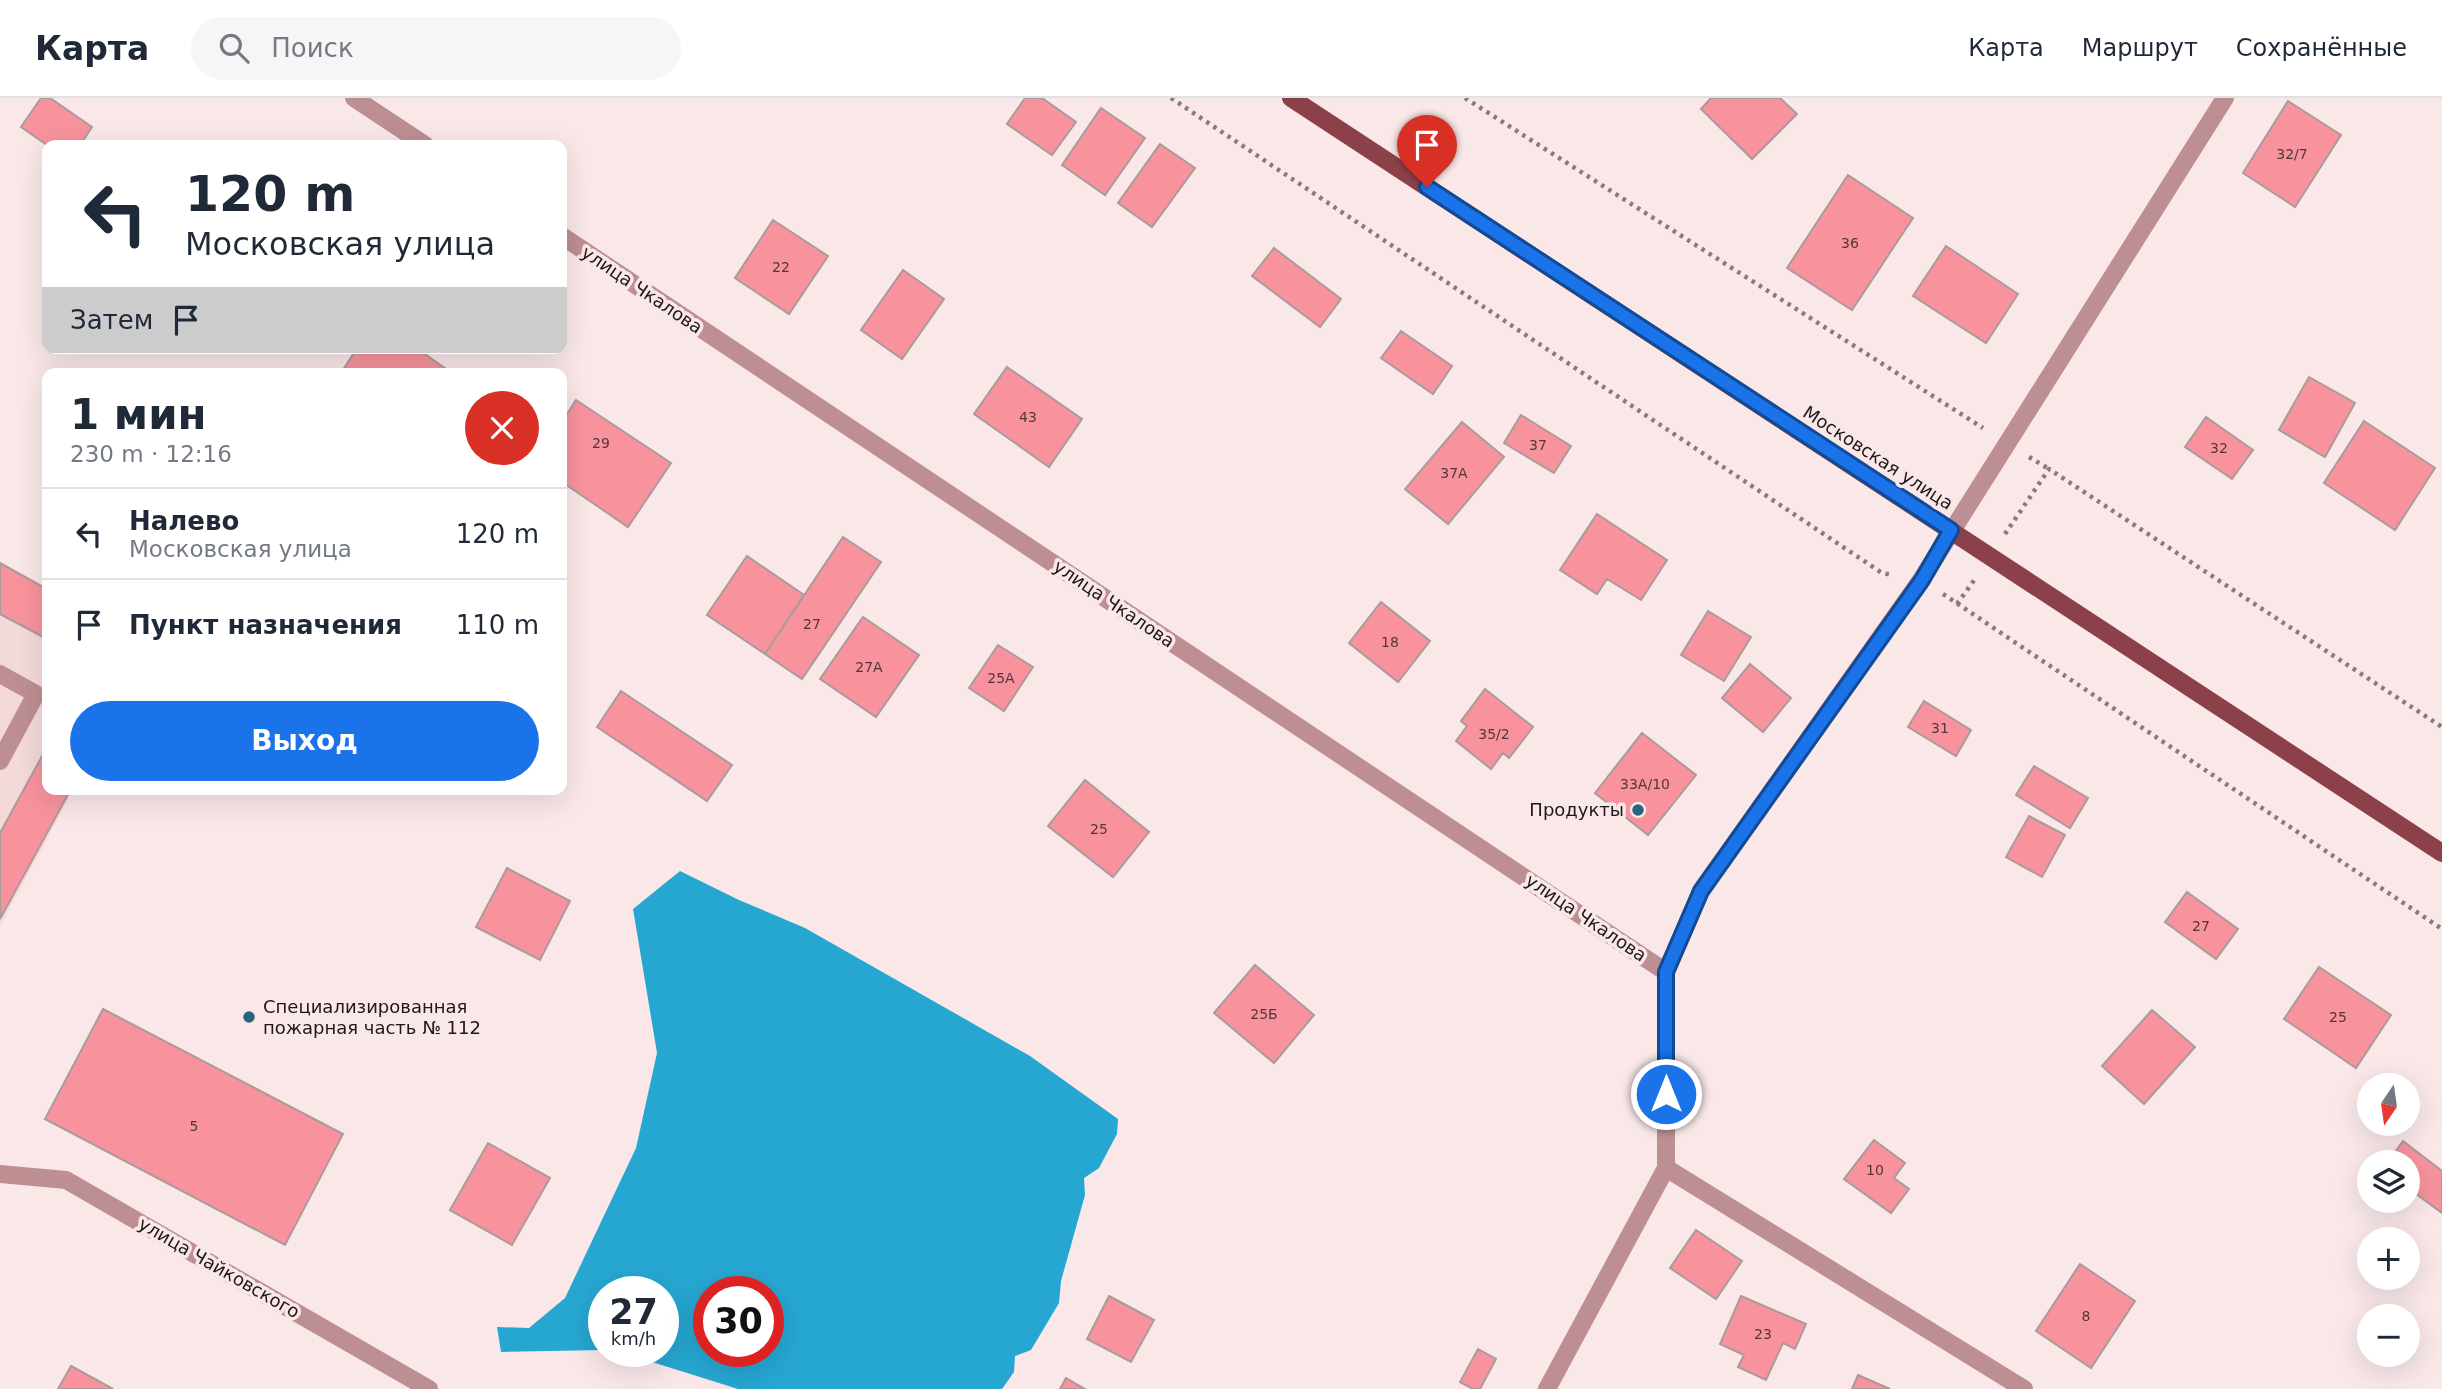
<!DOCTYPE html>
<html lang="ru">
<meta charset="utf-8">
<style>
:root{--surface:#fff;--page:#f6f6f7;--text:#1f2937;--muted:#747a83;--line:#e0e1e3;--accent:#1a73e8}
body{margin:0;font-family:"DejaVu Sans",sans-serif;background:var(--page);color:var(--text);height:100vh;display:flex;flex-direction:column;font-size:26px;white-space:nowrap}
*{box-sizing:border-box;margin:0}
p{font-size:23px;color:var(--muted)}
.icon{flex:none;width:38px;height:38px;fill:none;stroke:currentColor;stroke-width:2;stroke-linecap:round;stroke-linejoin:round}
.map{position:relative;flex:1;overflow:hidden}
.details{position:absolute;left:42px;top:270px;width:525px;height:427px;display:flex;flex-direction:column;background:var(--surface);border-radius:14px;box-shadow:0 7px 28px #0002}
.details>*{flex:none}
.banner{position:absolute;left:42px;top:42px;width:525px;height:214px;border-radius:14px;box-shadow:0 7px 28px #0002;background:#fff;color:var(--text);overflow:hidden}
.needle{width:46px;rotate:193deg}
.controls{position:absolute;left:2357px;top:975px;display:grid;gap:14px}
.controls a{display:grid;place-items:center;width:63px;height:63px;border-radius:50%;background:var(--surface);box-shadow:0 7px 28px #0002;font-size:35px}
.speed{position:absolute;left:588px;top:1178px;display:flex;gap:14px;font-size:35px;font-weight:700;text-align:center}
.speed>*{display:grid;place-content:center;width:91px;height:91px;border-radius:50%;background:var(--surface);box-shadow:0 7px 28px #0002;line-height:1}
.speed small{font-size:18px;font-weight:400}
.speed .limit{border:10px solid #d22;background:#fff;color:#111}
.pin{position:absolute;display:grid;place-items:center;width:60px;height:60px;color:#fff;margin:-72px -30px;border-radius:50% 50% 50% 0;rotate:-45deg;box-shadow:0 0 7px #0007}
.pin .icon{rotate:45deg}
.me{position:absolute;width:77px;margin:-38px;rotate:0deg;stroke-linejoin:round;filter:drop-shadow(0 0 5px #0008)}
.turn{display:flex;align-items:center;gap:24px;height:147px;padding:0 28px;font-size:32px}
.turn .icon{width:91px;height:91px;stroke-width:2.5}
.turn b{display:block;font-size:49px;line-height:60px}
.then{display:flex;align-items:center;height:66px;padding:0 28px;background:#0003;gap:14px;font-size:26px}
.round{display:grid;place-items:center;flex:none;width:74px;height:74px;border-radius:37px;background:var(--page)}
.headline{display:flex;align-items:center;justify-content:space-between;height:119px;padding:0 28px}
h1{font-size:42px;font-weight:700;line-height:52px}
.action{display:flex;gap:14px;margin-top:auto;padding:14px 28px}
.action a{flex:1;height:80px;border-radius:42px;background:var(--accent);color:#fff;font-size:28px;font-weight:700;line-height:80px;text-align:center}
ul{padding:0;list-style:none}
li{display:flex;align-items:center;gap:21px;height:91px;padding:0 28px;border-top:2px solid var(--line)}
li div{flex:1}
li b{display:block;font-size:26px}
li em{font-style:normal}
header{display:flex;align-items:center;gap:42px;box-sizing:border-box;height:98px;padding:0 35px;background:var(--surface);border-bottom:2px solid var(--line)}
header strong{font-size:33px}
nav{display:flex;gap:38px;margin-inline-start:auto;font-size:24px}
.search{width:490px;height:63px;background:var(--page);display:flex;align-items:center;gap:18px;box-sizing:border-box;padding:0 24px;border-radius:38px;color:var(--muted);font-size:26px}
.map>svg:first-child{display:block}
.built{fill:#f4d9da}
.water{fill:#26a7d2;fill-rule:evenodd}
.building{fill:#f8939d;stroke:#ab9a9b;stroke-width:2}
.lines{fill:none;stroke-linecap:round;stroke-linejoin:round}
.path{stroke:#877b7c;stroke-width:4.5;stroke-dasharray:3.5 5;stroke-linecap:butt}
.lane{stroke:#bd8f92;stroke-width:18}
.street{stroke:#bd8f92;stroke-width:18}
.primary{stroke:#8c404a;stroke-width:18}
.route-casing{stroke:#114b97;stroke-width:18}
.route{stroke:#1a73e8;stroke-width:12}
.poi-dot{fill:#29657c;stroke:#fae8e9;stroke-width:2.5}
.labels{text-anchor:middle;stroke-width:7;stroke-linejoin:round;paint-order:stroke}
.number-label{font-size:14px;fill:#543639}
.street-label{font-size:18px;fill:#1d1718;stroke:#fae8e9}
.poi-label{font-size:18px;fill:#1d1718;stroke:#fae8e9;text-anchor:end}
</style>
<header>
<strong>Карта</strong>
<div class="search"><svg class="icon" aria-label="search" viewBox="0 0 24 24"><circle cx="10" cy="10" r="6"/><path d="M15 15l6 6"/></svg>Поиск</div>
<nav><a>Карта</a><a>Маршрут</a><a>Сохранённые</a></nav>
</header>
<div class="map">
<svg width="2442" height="1291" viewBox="0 0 2442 1291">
<rect width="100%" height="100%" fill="#fae8e9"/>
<path class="built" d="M 0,465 L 47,491 L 47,691 L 74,691 L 0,828 Z"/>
<path class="water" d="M 680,773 L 739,802 L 805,830 L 1030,958 L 1118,1021 L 1117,1036 L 1099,1070 L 1084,1080 L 1085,1097 L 1061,1183 L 1059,1205 L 1031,1252 L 1015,1258 L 1014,1274 L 1002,1291 L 738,1291 L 617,1253 L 663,1253 L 663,1194 L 604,1194 L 604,1252 L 501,1254 L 497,1229 L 529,1230 L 565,1200 L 636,1050 L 657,955 L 633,811 ZM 709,1194 L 768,1194 L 768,1253 L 709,1253 Z"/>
<path class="building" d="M 41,0 L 50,0 L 92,29 L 80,47 L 47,47 L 21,29 Z
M 1025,0 L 1042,0 L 1076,24 L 1052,57 L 1007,26 Z
M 1711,0 L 1780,0 L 1797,16 L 1752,61 L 1701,11 Z
M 2288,3 L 2341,37 L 2295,109 L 2243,75 Z
M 1101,10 L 1145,40 L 1105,97 L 1062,67 Z
M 1160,46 L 1195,70 L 1152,129 L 1118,105 Z
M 1848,77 L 1913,120 L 1852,212 L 1787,170 Z
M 773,122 L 828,158 L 789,216 L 735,180 Z
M 1946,148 L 2018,196 L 1986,245 L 1913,198 Z
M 1274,150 L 1341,201 L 1320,229 L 1252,178 Z
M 903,172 L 944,201 L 902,261 L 861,232 Z
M 1401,233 L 1452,268 L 1433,296 L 1381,260 Z
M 357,250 L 416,250 L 452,275 L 341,275 Z
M 1007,269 L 1082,321 L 1049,369 L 974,316 Z
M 2309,279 L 2355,305 L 2325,359 L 2279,332 Z
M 576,302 L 671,365 L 628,429 L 562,384 L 562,324 Z
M 1521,317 L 1571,348 L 1554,375 L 1504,345 Z
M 2206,319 L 2253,352 L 2232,381 L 2185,349 Z
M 2364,323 L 2435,370 L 2395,432 L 2324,385 Z
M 1462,324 L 1504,359 L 1448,426 L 1405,391 Z
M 1597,416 L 1667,462 L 1641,502 L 1607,481 L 1597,496 L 1560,472 Z
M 843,439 L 881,464 L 802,581 L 765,556 Z
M 747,458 L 804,497 L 765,556 L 707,517 Z
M 0,465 L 47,491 L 47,541 L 0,516 Z
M 1381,504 L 1430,543 L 1398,584 L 1349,545 Z
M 1708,513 L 1751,539 L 1724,583 L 1681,557 Z
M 863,519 L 919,557 L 876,619 L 820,581 Z
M 998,547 L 1033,569 L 1004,613 L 969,590 Z
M 1750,566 L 1791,600 L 1763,634 L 1722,600 Z
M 1485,591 L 1533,629 L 1509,660 L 1503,655 L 1491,671 L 1456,643 L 1467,628 L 1461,623 Z
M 621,593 L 732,667 L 707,703 L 597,629 Z
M 1924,603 L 1971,632 L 1956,658 L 1908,629 Z
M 1642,635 L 1696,677 L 1648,737 L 1595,695 Z
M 47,649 L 47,691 L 71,691 L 0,821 L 0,735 Z
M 2034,668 L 2088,700 L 2070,730 L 2016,697 Z
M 1085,682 L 1149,734 L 1113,779 L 1048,728 Z
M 2029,718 L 2065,737 L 2042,779 L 2006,759 Z
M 507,770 L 570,803 L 540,862 L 476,829 Z
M 2187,794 L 2238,831 L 2216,861 L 2165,824 Z
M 1255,867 L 1314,917 L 1274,965 L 1214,915 Z
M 2319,869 L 2391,917 L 2356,970 L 2284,921 Z
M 103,911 L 343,1036 L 285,1147 L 45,1021 Z
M 2152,912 L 2195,949 L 2144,1006 L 2102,968 Z
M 1874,1042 L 1905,1065 L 1894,1080 L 1909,1091 L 1891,1115 L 1844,1081 Z
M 2403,1043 L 2442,1073 L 2442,1115 L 2408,1090 L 2408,1064 L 2388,1064 Z
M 488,1045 L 550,1080 L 512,1147 L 450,1112 Z
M 1696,1132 L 1742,1163 L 1716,1201 L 1670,1170 Z
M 2080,1166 L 2135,1203 L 2091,1270 L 2036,1233 Z
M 1109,1198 L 1154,1222 L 1131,1264 L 1087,1241 Z
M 1741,1198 L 1806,1226 L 1795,1251 L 1783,1245 L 1766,1282 L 1738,1269 L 1744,1257 L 1720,1246 Z
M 1478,1251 L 1496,1261 L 1480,1291 L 1473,1291 L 1460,1284 Z
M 71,1268 L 113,1291 L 58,1291 Z
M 1858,1277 L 1890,1291 L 1852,1291 Z
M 1066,1280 L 1085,1291 L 1060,1291 Z"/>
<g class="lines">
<path class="path" d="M 1171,0 L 1882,475 L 1893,477
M 1465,0 L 1983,330
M 2029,359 L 2049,371
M 2005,436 L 2049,371 L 2442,629
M 1943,496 L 2442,831
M 1957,506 L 1975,481"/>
<path class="lane" d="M 0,576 L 36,596 L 0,663"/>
<path class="street" d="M 354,0 L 425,47
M 562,138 L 1666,874
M 1666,1070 L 2024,1291
M 0,1076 L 66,1082 L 429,1291
M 1547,1291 L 1666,1070 L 1666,874 L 1701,793 L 1921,482 L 2225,0"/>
<path class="primary" d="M 1291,0 L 2442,755"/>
</g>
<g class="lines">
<g class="route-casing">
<path id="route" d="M 1427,89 L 1951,432 L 1922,482 L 1701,793 L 1666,874 L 1666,996"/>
</g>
<use href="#route" class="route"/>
</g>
<g class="poi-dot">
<circle cx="1638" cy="712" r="7"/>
<circle cx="249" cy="919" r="7"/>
</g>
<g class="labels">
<g class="number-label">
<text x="2292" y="61">32/7</text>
<text x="1850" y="150">36</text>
<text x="781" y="174">22</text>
<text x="1028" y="324">43</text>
<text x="601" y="350">29</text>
<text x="1538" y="352">37</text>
<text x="2219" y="355">32</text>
<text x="1454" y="380">37А</text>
<text x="812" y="531">27</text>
<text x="1390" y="549">18</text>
<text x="869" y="574">27А</text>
<text x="1001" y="585">25А</text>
<text x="1940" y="635">31</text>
<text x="1494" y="641">35/2</text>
<text x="1645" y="691">33А/10</text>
<text x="1099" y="736">25</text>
<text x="2201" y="833">27</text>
<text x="1264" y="921">25Б</text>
<text x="2338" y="924">25</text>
<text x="194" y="1033">5</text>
<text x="1875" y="1077">10</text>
<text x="2086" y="1223">8</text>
<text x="1763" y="1241">23</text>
</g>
<g class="street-label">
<text transform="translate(642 192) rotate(34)" y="6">улица Чкалова</text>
<text transform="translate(1878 360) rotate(33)" y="6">Московская улица</text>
<text transform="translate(1114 506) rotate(34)" y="6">улица Чкалова</text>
<text transform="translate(1586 820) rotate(34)" y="6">улица Чкалова</text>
<text transform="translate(219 1170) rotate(30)" y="6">улица Чайковского</text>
</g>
<g class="poi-label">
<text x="1624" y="718">Продукты</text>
<text x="263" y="915" text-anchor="start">Специализированная<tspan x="263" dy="21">пожарная часть № 112</tspan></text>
</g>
</g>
</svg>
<div class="controls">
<a><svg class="needle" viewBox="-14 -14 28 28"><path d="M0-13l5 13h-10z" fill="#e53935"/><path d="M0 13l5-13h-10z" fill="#747a83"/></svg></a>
<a><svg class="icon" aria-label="layers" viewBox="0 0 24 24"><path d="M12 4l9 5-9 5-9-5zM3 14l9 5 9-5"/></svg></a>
<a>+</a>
<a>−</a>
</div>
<div class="speed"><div>27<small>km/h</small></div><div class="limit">30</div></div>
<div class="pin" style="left:1427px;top:89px;background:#d93025"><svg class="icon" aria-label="arrive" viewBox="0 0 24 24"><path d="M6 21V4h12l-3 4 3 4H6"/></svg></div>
<svg class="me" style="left:1666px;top:996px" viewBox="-20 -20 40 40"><circle r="17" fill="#1a73e8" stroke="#fff" stroke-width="3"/><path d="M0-11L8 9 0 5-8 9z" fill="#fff"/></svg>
<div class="banner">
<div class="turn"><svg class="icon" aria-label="left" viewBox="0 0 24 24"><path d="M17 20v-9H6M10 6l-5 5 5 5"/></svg><div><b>120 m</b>Московская улица</div></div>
<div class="then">Затем<svg class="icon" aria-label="arrive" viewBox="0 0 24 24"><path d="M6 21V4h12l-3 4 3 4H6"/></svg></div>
</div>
<section class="details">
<div class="headline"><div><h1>1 мин</h1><p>230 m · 12:16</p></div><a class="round" style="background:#d93025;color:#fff"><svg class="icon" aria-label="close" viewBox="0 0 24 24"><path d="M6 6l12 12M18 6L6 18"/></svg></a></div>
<ul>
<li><svg class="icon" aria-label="left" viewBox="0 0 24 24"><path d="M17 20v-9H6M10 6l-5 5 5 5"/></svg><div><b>Налево</b><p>Московская улица</p></div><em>120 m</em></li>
<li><svg class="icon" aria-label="arrive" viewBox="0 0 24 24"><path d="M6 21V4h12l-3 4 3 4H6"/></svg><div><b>Пункт назначения</b></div><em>110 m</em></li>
</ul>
<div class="action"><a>Выход</a></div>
</section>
</div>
